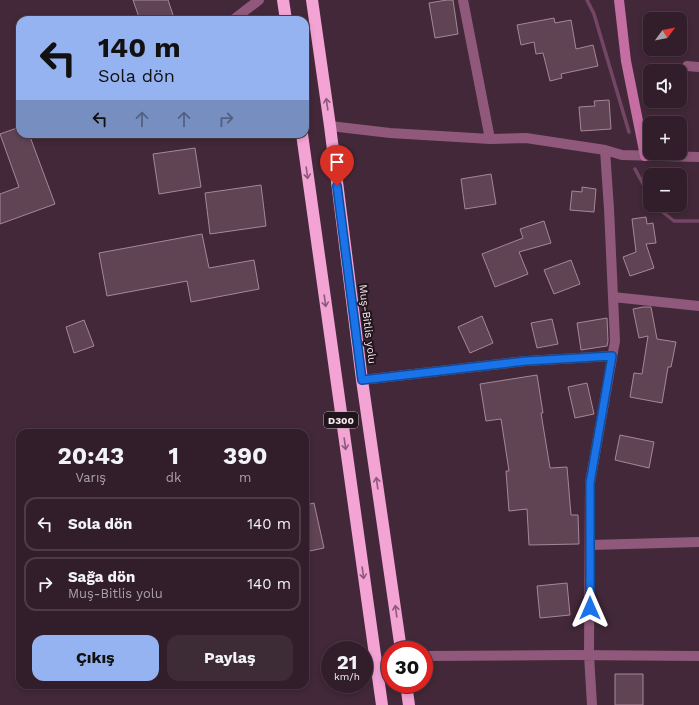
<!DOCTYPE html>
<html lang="tr">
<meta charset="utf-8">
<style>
:root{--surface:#321e2a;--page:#3d2b36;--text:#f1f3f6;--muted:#a8a2a8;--line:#4d3c47;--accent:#95b2f1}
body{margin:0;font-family:"Work Sans",sans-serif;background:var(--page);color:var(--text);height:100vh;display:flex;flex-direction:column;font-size:15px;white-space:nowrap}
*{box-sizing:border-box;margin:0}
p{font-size:13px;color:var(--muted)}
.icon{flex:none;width:22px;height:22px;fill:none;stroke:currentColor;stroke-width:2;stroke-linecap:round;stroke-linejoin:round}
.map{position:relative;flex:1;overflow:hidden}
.drawer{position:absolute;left:16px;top:429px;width:293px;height:260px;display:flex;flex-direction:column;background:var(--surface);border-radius:12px;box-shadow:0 2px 6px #0003,0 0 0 1px var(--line)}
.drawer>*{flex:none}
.top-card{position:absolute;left:16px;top:16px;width:293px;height:122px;border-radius:12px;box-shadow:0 2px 6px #0003,0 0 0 1px var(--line);background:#95b2f1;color:#111;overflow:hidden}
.needle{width:26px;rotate:58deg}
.buttons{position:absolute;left:643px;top:12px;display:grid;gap:8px}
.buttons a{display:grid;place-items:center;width:44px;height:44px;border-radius:8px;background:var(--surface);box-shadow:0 2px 6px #0003,0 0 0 1px var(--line);font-size:20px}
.speed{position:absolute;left:321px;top:641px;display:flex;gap:8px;font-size:20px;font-weight:700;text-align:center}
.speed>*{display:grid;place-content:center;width:52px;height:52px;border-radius:50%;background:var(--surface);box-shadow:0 2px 6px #0003,0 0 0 1px var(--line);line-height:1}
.speed small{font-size:10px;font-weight:400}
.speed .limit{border:6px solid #d22;background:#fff;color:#111}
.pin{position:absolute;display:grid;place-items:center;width:34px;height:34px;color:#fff;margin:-41px -17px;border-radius:50% 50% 50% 0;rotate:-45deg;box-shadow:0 0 4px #0007}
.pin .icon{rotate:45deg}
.me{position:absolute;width:44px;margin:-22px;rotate:0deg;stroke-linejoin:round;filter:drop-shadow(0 0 3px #0008)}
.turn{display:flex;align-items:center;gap:14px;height:84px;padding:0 16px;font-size:18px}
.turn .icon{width:52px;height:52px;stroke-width:2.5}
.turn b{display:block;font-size:28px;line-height:34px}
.lanes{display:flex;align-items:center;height:38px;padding:0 16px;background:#0003;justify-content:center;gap:20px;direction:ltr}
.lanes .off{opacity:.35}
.eta{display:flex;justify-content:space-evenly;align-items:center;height:68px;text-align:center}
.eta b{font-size:24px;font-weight:700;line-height:28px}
.button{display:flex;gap:8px;margin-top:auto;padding:8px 16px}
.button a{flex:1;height:46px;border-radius:12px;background:var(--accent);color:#111;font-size:16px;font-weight:700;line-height:46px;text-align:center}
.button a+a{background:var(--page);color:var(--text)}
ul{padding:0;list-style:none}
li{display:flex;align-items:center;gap:12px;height:54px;margin:0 8px 6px;padding:0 8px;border:2px solid var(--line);border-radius:12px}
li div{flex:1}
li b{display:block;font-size:15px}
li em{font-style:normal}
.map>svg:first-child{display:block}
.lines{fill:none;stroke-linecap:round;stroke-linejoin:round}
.stream{stroke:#744666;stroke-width:3.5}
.building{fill:#604454;stroke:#a68799}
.street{stroke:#90597b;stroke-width:10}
.secondary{stroke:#c56ea4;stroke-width:10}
.highway{stroke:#f4a3d5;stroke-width:12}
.oneway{stroke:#8a5c78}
.route-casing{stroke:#114b97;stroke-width:10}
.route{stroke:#1a73e8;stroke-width:7}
.labels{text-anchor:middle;stroke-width:4;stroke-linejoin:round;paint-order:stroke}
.shield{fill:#21151c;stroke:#b9a9b2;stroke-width:1}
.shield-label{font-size:10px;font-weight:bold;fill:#fae9f3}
.street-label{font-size:11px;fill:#fae9f3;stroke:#21151c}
</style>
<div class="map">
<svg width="699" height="705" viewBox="0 0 699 705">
<rect width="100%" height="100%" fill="#422838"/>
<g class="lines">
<path class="stream" d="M 587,0 L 594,14 L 629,132
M 635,169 L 650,197
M 654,205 L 674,221 L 699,221"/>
</g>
<path class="building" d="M 133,0 L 168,0 L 173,15 L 157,20 L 140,20 Z
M 447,0 L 453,0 L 458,34 L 435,38 L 429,3 Z
M 554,18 L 555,23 L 571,20 L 576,49 L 593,45 L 598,66 L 561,74 L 562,78 L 550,81 L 543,53 L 536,54 L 534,42 L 521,45 L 517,25 Z
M 609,100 L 611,129 L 581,131 L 579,107 L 595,106 L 594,101 Z
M 20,127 L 20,134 L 29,134 L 55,204 L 0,224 L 0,194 L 19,187 L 0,134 Z
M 195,148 L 201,187 L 159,194 L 153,154 Z
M 491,174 L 496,204 L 465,209 L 461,179 Z
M 261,185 L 266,226 L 210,234 L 205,193 Z
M 582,187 L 596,189 L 594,212 L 570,210 L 572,191 L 582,192 Z
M 646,217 L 647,224 L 653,223 L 656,243 L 646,244 L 654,268 L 630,276 L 623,257 L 636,252 L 632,219 Z
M 544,221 L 551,243 L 519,252 L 528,274 L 495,287 L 482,254 L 523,238 L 520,229 Z
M 202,234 L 209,268 L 254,260 L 259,289 L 191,302 L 187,281 L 107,296 L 99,253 Z
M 571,260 L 580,284 L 554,294 L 544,270 Z
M 643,307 L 651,307 L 657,339 L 676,342 L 671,367 L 668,367 L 662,403 L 630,397 L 634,373 L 642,374 L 648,336 L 639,338 L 633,309 Z
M 482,316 L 493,343 L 470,353 L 458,327 Z
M 607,318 L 608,341 L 607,346 L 581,350 L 577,323 Z
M 552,319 L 558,344 L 537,348 L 531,323 Z
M 84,320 L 94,346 L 74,353 L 66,327 Z
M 537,375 L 543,413 L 541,413 L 550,468 L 567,467 L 571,515 L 578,515 L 579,544 L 529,545 L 527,509 L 509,511 L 506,471 L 509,471 L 501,419 L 486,421 L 480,384 Z
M 587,383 L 594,414 L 575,418 L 568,387 Z
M 620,435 L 654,442 L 649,468 L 615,460 Z
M 314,503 L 324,548 L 305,552 L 305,505 Z
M 567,583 L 570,615 L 540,618 L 537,586 Z
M 615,674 L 643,674 L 643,705 L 615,705 Z"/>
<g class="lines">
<path class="street" d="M 463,0 L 490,139
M 233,20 L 259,0
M 687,66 L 699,67
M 330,126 L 390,133 L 490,139 L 526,138 L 605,150 L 622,155 L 699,157
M 613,297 L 699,306
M 362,380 L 526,361 L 612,356
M 590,545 L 699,542
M 424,656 L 573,655 L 699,656
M 592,705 L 589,655 L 590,483 L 615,341 L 609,209 L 605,150"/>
<path class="secondary" d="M 619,0 L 626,61 L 645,156"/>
<path class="highway" d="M 283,0 L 286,20
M 312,0 L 330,126 L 362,380 L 401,650
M 302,134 L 382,705
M 406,684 L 409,705"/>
</g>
<defs><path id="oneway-shaft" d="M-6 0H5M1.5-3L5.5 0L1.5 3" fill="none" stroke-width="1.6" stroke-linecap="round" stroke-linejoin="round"/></defs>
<g class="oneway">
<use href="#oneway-shaft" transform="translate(327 104) rotate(-98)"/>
<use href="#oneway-shaft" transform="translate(307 173) rotate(82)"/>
<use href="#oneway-shaft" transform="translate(325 301) rotate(82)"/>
<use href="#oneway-shaft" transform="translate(345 444) rotate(82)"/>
<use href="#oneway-shaft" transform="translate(377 483) rotate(-98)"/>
<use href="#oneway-shaft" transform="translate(363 573) rotate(82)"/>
<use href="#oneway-shaft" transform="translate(396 611) rotate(-98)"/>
</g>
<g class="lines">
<g class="route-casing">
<path id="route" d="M 337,186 L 362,380 L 526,361 L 612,356 L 590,483 L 590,608"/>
</g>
<use href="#route" class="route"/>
</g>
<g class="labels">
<rect class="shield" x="324" y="412" width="34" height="16" rx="3"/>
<g class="shield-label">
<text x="341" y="424">D300</text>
</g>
<g class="street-label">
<text transform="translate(368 324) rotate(83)" y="4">Muş-Bitlis yolu</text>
</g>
</g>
</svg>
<div class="buttons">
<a><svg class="needle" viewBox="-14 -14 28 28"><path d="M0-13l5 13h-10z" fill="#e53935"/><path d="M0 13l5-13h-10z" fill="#a8a2a8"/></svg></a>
<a><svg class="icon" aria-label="sound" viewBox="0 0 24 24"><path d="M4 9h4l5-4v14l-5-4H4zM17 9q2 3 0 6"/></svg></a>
<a>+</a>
<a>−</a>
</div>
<div class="speed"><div>21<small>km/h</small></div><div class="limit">30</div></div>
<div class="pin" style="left:337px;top:186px;background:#d93025"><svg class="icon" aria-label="arrive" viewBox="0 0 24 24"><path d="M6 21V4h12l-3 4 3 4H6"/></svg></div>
<svg class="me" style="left:590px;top:608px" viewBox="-20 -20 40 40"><path d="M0-17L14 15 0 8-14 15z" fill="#1a73e8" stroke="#fff" stroke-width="4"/></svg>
<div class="top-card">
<div class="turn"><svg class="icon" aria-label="left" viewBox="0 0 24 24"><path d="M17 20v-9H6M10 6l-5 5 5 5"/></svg><div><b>140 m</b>Sola dön</div></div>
<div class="lanes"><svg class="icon" aria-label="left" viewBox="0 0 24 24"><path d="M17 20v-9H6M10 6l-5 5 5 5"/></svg><svg class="icon off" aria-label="ahead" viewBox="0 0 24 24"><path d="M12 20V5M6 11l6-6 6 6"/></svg><svg class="icon off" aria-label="ahead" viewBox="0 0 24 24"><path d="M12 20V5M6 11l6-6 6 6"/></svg><svg class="icon off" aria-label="right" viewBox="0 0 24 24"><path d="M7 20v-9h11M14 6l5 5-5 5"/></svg></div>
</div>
<section class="drawer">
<div class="eta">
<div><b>20:43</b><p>Varış</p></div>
<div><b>1</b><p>dk</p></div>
<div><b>390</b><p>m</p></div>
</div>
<ul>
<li><svg class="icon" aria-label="left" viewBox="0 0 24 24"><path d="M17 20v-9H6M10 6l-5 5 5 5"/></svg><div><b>Sola dön</b></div><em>140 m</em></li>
<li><svg class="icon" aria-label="right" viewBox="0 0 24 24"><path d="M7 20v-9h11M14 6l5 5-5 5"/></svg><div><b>Sağa dön</b><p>Muş-Bitlis yolu</p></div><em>140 m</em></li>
</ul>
<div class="button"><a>Çıkış</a><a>Paylaş</a></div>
</section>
</div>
